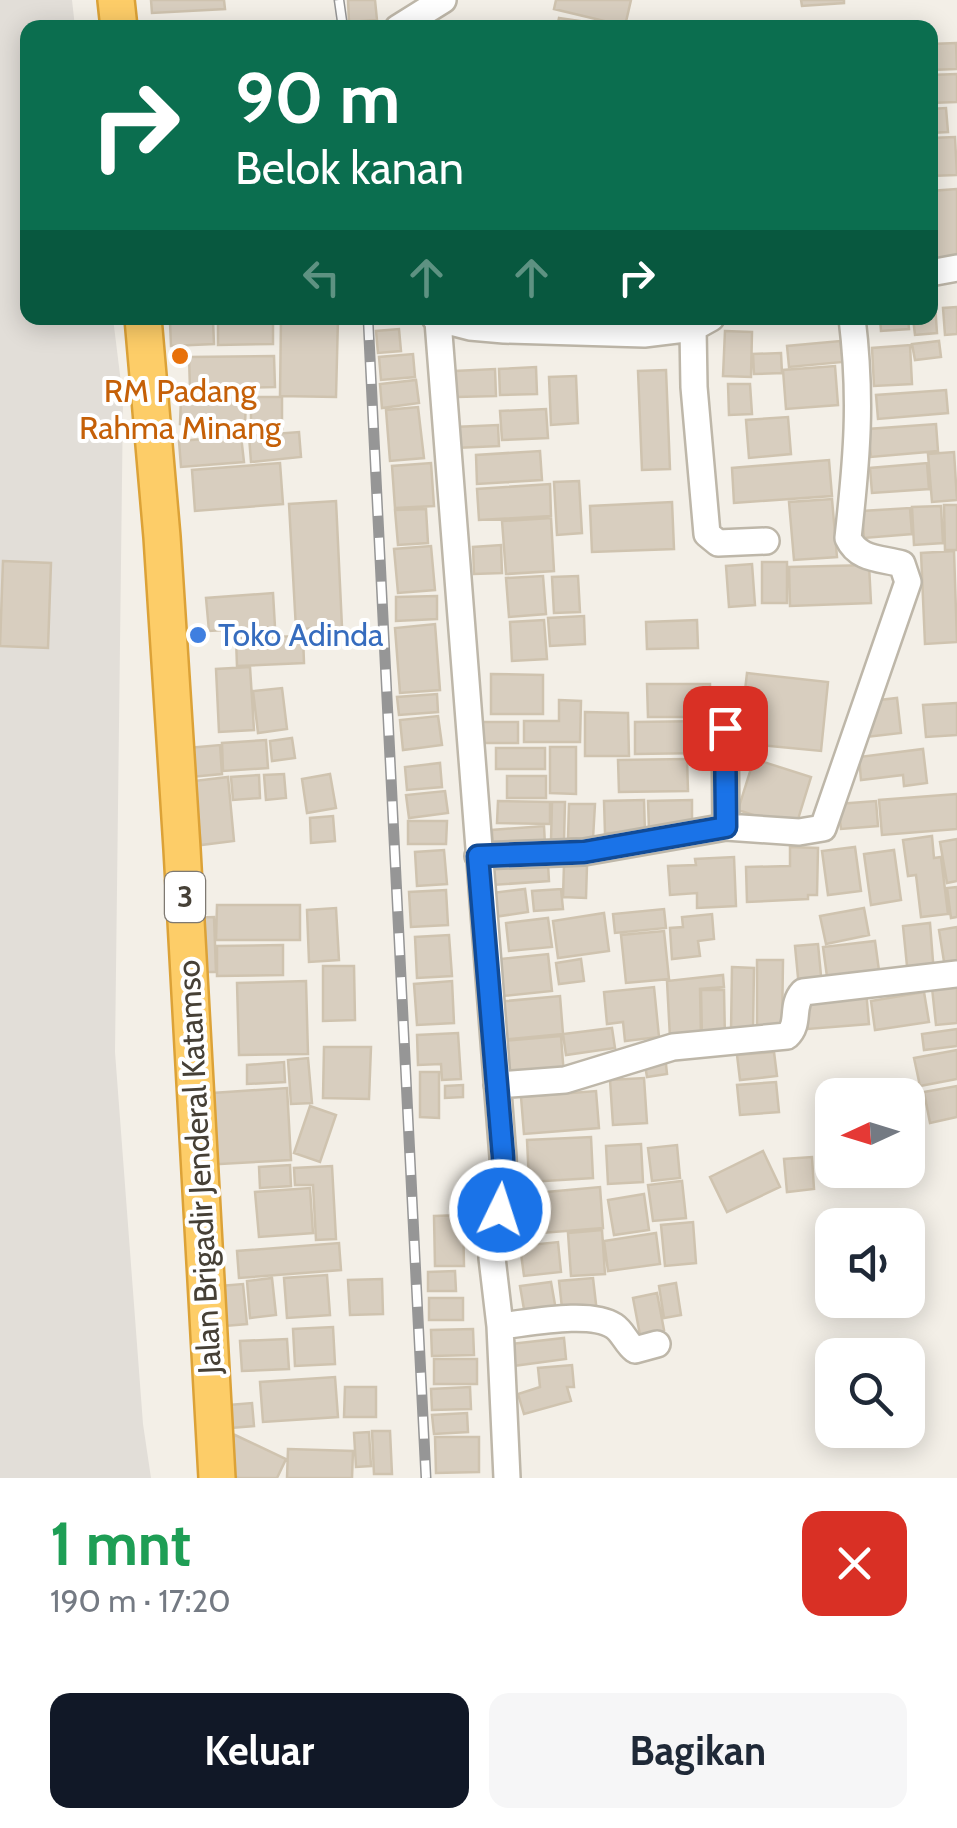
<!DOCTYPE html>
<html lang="id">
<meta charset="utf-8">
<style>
:root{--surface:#fff;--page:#f6f6f7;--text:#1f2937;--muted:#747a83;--accent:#111827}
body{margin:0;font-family:Cabin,sans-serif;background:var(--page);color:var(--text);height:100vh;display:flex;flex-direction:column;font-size:38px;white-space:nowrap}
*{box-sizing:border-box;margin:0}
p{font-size:32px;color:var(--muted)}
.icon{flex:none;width:55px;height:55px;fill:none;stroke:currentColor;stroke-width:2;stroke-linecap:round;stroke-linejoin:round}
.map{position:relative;height:1478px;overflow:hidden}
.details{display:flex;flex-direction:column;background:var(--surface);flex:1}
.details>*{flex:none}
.guide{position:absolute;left:20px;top:20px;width:918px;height:305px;border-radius:20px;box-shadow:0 5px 25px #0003;background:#0b6e4f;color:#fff;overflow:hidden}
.needle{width:65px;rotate:266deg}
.tools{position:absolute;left:815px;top:1078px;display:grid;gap:20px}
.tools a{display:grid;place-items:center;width:110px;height:110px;border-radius:20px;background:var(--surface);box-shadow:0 5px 25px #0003;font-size:50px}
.pin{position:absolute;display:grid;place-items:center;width:85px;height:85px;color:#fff;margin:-42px;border-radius:20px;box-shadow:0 5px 15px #0006}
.me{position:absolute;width:110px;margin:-55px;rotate:4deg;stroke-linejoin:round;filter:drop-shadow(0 0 8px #0008)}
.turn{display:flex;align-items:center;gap:35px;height:210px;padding:0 50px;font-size:45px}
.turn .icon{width:130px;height:130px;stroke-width:2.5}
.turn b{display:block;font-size:70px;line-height:85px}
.lanes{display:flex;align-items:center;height:95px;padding:0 50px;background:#0003;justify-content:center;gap:50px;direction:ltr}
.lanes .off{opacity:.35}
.round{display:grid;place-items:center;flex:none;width:105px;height:105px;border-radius:20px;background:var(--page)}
.headline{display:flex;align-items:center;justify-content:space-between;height:170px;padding:0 50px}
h1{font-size:60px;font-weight:700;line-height:75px;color:#1e9e55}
.action{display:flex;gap:20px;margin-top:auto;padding:20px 50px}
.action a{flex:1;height:115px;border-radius:20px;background:var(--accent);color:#fff;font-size:40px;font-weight:700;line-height:115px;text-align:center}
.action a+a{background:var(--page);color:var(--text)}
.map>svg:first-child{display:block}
.industrial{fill:#e2ded8}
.building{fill:#d8cebf;stroke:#cfc3af;stroke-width:2.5}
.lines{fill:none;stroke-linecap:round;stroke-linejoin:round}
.minor-casing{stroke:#beb7a9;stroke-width:30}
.highway-casing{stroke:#dca237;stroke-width:40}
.minor{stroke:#fff;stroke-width:25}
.highway{stroke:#fdcd68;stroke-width:35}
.rail-casing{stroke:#969696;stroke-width:11}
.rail{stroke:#fff;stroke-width:8;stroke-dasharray:22;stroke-linecap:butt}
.route-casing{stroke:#114b97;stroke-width:25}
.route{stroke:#1a73e8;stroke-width:18}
.food-dot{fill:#e8710a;stroke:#fff;stroke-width:4}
.shop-dot{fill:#3f7fe0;stroke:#fff;stroke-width:4}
.labels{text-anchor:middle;stroke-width:8;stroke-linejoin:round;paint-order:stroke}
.shield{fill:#fff;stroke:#7e7972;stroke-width:2.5}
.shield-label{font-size:30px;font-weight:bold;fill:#464036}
.food-label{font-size:32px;fill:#c56008;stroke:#fff}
.shop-label{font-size:32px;fill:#366cbe;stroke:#fff;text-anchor:start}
.street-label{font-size:32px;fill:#464036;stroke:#fff}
</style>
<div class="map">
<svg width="957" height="1478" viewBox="0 0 957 1478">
<rect width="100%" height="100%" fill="#f3efe7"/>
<path class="industrial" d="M 0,0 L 72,0 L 75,27 L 28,28 L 28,318 L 113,318 L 123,399 L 115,1052 L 143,1424 L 151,1478 L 0,1478 Z"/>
<path class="building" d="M 151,0 L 224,0 L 225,9 L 152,13 Z
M 348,0 L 375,0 L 377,20 L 349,22 Z
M 556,0 L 631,0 L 625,26 L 554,9 Z
M 801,0 L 844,0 L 844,3 L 802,6 Z
M 559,18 L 608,25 L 608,28 L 557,28 Z
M 956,43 L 957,69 L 930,70 L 930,44 Z
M 957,74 L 957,102 L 930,103 L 930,75 Z
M 946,108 L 948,132 L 930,133 L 930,109 Z
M 955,137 L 957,175 L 930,176 L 930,138 Z
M 957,189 L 957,257 L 932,259 L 930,191 Z
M 935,303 L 937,333 L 915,335 L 913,318 L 930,318 L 930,304 Z
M 957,307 L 957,334 L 945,335 L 943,308 Z
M 218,318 L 273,318 L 273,344 L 218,345 Z
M 281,318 L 338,318 L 336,397 L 280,396 Z
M 593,318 L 649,318 L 649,321 L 637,321 L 637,325 L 593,328 Z
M 880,318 L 908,318 L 909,329 L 881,331 Z
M 213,320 L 214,344 L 171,346 L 170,322 Z
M 399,329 L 401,351 L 378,353 L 376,331 Z
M 725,331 L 752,332 L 751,377 L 723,376 Z
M 840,341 L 843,362 L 789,367 L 787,346 Z
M 939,341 L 941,357 L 915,360 L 912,344 Z
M 910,345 L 912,384 L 874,386 L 872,348 Z
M 781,353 L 782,373 L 754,374 L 753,354 Z
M 413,354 L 415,377 L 381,380 L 379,357 Z
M 274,356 L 275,387 L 190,389 L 189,357 Z
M 835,366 L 838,405 L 786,409 L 783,370 Z
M 536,367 L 537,394 L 500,395 L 499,369 Z
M 495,369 L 496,396 L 457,397 L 455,371 Z
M 666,370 L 670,469 L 642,470 L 638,371 Z
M 576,376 L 578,423 L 551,425 L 549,377 Z
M 416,380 L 419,403 L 382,408 L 380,384 Z
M 728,384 L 750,384 L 752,414 L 729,415 Z
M 946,390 L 948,413 L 878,419 L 876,395 Z
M 181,397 L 246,398 L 245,426 L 180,424 Z
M 251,397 L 282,397 L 282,429 L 251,429 Z
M 418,407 L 424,458 L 390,461 L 386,410 Z
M 546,409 L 548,438 L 502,440 L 500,411 Z
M 788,417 L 791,454 L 749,458 L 746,420 Z
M 936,424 L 938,451 L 871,457 L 868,429 Z
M 498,425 L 499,446 L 455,448 L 454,427 Z
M 299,432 L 301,457 L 251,462 L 249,436 Z
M 241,436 L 244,462 L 181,467 L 179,441 Z
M 540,451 L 542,480 L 477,484 L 476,455 Z
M 954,452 L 957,500 L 932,502 L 928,454 Z
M 829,460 L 832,496 L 734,503 L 732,468 Z
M 280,463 L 283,504 L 195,511 L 192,470 Z
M 431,463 L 434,506 L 395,508 L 392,466 Z
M 927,463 L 929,489 L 872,493 L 870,468 Z
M 579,481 L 582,533 L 557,535 L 554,482 Z
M 550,484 L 551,516 L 479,520 L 477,489 Z
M 832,499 L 837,557 L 794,560 L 789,502 Z
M 336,501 L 342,627 L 296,629 L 289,504 Z
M 672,502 L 674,549 L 592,552 L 590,506 Z
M 944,505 L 957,505 L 957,550 L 945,550 Z
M 941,506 L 943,543 L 914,545 L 912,507 Z
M 910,508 L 912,534 L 864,538 L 862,511 Z
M 426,509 L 428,543 L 398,545 L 395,510 Z
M 551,518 L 554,571 L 506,574 L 502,521 Z
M 501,545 L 502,573 L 474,574 L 473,547 Z
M 431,546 L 435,590 L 398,593 L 394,549 Z
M 954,551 L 957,642 L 925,644 L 921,553 Z
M 3,561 L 51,563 L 48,648 L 0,646 Z
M 762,562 L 787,562 L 787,603 L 762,603 Z
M 752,564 L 755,605 L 729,607 L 726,566 Z
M 869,565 L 871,603 L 790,606 L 789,567 Z
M 543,576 L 546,614 L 509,617 L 506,578 Z
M 578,576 L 580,612 L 554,613 L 552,577 Z
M 273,593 L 275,627 L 209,631 L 206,598 Z
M 437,596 L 437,619 L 396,621 L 396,597 Z
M 584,616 L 585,644 L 550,646 L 548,618 Z
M 544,620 L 547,659 L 512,661 L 510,622 Z
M 697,620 L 698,648 L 647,649 L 646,622 Z
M 435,624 L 440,690 L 400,693 L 395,628 Z
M 303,636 L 304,663 L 237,666 L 236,638 Z
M 250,667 L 254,730 L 219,732 L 216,669 Z
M 747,673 L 828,682 L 821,751 L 739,743 Z
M 491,674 L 543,675 L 543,714 L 491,714 Z
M 647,684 L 710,684 L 710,717 L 648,717 Z
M 282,688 L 287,729 L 258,733 L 253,691 Z
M 437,694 L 438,712 L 399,715 L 397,697 Z
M 897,698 L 901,733 L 857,738 L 871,701 Z
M 559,700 L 581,701 L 580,742 L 524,742 L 524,721 L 559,721 Z
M 957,703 L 957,735 L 926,737 L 923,705 Z
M 585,712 L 628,713 L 629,756 L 585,756 Z
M 438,716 L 442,745 L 403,750 L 400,720 Z
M 704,721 L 705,753 L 635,754 L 635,722 Z
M 474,722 L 518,722 L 518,743 L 474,743 Z
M 292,738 L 295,758 L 272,761 L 270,741 Z
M 266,740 L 268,768 L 223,771 L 222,743 Z
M 220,745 L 222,774 L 180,778 L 177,749 Z
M 550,747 L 576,747 L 576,794 L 550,793 Z
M 496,748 L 545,748 L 545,769 L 496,769 Z
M 923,749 L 927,783 L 904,786 L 903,775 L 861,780 L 859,757 Z
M 687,759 L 688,791 L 619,792 L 618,760 Z
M 754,759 L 811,777 L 795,829 L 738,810 Z
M 440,763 L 442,787 L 407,790 L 405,767 Z
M 284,774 L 286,798 L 266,800 L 264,775 Z
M 330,774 L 336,808 L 307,813 L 302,779 Z
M 259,775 L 260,798 L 233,800 L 231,777 Z
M 507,776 L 546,776 L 546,798 L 507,798 Z
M 228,777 L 234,841 L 201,845 L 194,781 Z
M 445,791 L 448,813 L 409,818 L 406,795 Z
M 957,794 L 957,829 L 882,835 L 879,800 Z
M 644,800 L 645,833 L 605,833 L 604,801 Z
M 692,800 L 692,829 L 649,830 L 648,801 Z
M 498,801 L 550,802 L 550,824 L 497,823 Z
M 876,801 L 878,826 L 841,829 L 838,804 Z
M 552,802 L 565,802 L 564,841 L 551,841 Z
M 569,804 L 595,804 L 593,839 L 568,838 Z
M 333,816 L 335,841 L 311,843 L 310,818 Z
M 408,821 L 447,821 L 446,844 L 408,844 Z
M 544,826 L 545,845 L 493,848 L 492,830 Z
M 932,836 L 934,858 L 941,857 L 948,914 L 921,917 L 916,875 L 908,876 L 903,840 Z
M 957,839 L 957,881 L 947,883 L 940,842 Z
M 790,847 L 818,848 L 817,895 L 808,895 L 808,899 L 747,902 L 746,867 L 790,866 Z
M 855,847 L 861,891 L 828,895 L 822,851 Z
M 444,850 L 447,884 L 417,886 L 415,852 Z
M 894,850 L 901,900 L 871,905 L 864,854 Z
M 734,857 L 736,906 L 697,908 L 697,893 L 670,895 L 668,866 L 696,865 L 695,859 Z
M 548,864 L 549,881 L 492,885 L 491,868 Z
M 564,864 L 587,865 L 586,898 L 563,897 Z
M 957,887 L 957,917 L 951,918 L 947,888 Z
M 525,889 L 528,912 L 487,918 L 484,894 Z
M 561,889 L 563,909 L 534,911 L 532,891 Z
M 446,890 L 448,925 L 411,927 L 409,892 Z
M 217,905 L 300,905 L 300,940 L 216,940 Z
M 336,908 L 339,960 L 309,962 L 307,910 Z
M 864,908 L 869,935 L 826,944 L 820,916 Z
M 664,909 L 666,928 L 615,933 L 613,914 Z
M 604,913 L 609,951 L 558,958 L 553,921 Z
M 712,914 L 714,939 L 698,941 L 700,956 L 672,959 L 670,928 L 683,927 L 682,917 Z
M 214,917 L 216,972 L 191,972 L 189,918 Z
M 548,918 L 552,947 L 509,951 L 506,923 Z
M 930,923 L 934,974 L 908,976 L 903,926 Z
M 957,927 L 957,966 L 945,968 L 939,930 Z
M 664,931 L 669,979 L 626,983 L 621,935 Z
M 449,935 L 452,976 L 417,978 L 415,937 Z
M 875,941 L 880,978 L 828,984 L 823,947 Z
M 818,944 L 822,986 L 799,988 L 795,946 Z
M 283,945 L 283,975 L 217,976 L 217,946 Z
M 548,954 L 552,991 L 494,997 L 491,960 Z
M 581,959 L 584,981 L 559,984 L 556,963 Z
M 757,960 L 783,960 L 782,1029 L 757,1028 Z
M 323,966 L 354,966 L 355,1020 L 323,1021 Z
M 732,967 L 754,968 L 753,1032 L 731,1032 Z
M 723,975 L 724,987 L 700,989 L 701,1037 L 670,1038 L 667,981 Z
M 306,981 L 308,1054 L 239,1055 L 237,983 Z
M 452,981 L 454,1023 L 417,1025 L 414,984 Z
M 957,986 L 957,1023 L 936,1025 L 932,988 Z
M 654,987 L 659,1037 L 625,1041 L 623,1022 L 607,1024 L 604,992 Z
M 701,990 L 724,990 L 725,1040 L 702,1040 Z
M 866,990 L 869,1024 L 808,1029 L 805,995 Z
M 924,992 L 929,1022 L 875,1030 L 871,1001 Z
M 560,996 L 563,1034 L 500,1040 L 496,1002 Z
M 612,1028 L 615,1048 L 566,1055 L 563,1034 Z
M 957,1029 L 957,1046 L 924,1050 L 922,1034 Z
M 458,1033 L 461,1079 L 442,1080 L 441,1064 L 418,1065 L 417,1035 Z
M 561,1036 L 564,1076 L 505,1081 L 501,1041 Z
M 324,1047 L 371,1047 L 369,1099 L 323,1098 Z
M 957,1050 L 957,1079 L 920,1086 L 914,1058 Z
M 774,1052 L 777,1076 L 740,1080 L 737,1055 Z
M 665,1055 L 667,1074 L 647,1077 L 644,1059 Z
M 308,1058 L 312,1103 L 291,1104 L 288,1060 Z
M 284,1062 L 285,1082 L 247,1084 L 247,1065 Z
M 420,1072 L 439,1072 L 439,1118 L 420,1117 Z
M 644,1078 L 647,1123 L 613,1125 L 610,1080 Z
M 776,1082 L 779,1112 L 740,1115 L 737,1085 Z
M 463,1085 L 463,1097 L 445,1098 L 445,1086 Z
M 957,1086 L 957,1117 L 930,1123 L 924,1092 Z
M 287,1088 L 291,1160 L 203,1165 L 198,1094 Z
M 596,1091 L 599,1128 L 524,1134 L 521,1097 Z
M 310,1106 L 336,1115 L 320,1162 L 294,1153 Z
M 591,1137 L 593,1178 L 529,1182 L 527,1140 Z
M 641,1144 L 643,1182 L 608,1184 L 606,1146 Z
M 677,1145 L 680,1178 L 652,1181 L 648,1148 Z
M 763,1151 L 780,1187 L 727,1212 L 710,1177 Z
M 812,1157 L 814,1189 L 787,1192 L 784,1159 Z
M 290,1165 L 291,1186 L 260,1188 L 259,1167 Z
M 332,1166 L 336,1239 L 316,1240 L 313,1185 L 295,1185 L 294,1168 Z
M 682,1181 L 686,1218 L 653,1221 L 648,1185 Z
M 600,1187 L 603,1228 L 529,1234 L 525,1194 Z
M 310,1188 L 313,1233 L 259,1237 L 255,1192 Z
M 644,1194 L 649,1230 L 614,1235 L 608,1200 Z
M 463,1215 L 464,1266 L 435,1266 L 434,1216 Z
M 693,1222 L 696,1263 L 665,1266 L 661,1225 Z
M 602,1230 L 605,1274 L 571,1276 L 568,1233 Z
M 656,1233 L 660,1264 L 608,1271 L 604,1241 Z
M 558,1242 L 561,1272 L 524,1276 L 520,1246 Z
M 339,1243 L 341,1270 L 239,1278 L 237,1251 Z
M 455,1271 L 456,1291 L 428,1291 L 428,1272 Z
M 327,1275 L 330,1315 L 287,1318 L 284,1278 Z
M 272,1278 L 276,1315 L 250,1318 L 247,1281 Z
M 593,1278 L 597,1313 L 563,1317 L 559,1281 Z
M 382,1279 L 383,1314 L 350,1315 L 348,1280 Z
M 551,1282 L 557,1316 L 526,1321 L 520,1286 Z
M 676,1283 L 681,1315 L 664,1318 L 659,1286 Z
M 243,1284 L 247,1324 L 213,1327 L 208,1287 Z
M 657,1293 L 664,1330 L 640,1335 L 633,1298 Z
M 429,1298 L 463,1298 L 463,1320 L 429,1320 Z
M 333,1327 L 335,1364 L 295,1366 L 293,1329 Z
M 473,1329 L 474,1355 L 432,1356 L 431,1330 Z
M 564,1338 L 566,1359 L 513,1366 L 510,1344 Z
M 287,1339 L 289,1369 L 242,1371 L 240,1341 Z
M 434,1359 L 477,1359 L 477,1384 L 434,1384 Z
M 572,1365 L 574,1387 L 567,1387 L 571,1401 L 524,1414 L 518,1394 L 540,1387 L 538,1368 Z
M 335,1377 L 338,1417 L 263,1422 L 260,1382 Z
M 345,1387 L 376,1387 L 376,1417 L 344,1417 Z
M 470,1387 L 471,1409 L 432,1410 L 431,1389 Z
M 252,1403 L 254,1426 L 219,1429 L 217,1406 Z
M 467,1413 L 468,1432 L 434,1434 L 432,1415 Z
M 372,1431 L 390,1431 L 392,1474 L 374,1474 Z
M 369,1432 L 371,1466 L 356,1467 L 354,1433 Z
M 235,1435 L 286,1459 L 277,1478 L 239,1478 L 219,1468 Z
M 435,1437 L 479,1437 L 479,1472 L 436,1473 Z
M 288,1449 L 353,1451 L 352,1478 L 287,1478 Z"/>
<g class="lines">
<g class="minor-casing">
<path id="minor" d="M 398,28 L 443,0
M 930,273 L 957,268
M 435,318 L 470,327 L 504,330 L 644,334 L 693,328 L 711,318
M 438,321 L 503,1157 L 504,1189 L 492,1258 L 500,1326 L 507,1478
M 693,328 L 694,387 L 707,534 L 718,543 L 766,541
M 725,728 L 726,827 L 799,832 L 823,828 L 908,582 L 902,564 C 881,558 858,560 848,538 C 857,457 862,399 852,318
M 478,856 L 584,852 L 726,827
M 497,1085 L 565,1080 L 673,1047 L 787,1036 C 801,1023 790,1006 803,992 L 957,974
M 500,1326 C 529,1323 590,1310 614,1326 C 623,1332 626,1343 635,1350 L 657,1344"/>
</g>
<g class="highway-casing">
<path id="highway" d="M 116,0 L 119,28
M 143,318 L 162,537 L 182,849 L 217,1478"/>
</g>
<use href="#minor" class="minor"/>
<use href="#highway" class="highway"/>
<g class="rail-casing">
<path id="rail" d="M 339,0 L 343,28
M 368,318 L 426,1478"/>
</g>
<use href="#rail" class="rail"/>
</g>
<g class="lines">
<g class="route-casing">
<path id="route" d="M 500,1210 L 504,1189 L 503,1157 L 478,856 L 584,852 L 726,827 L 725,728"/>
</g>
<use href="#route" class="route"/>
</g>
<circle class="food-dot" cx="180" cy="356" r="10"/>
<circle class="shop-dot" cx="198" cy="635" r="10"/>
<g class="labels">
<rect class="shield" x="165" y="872" width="40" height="50" rx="8"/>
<g class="shield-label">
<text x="185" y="907">3</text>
</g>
<g class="food-label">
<text x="180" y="402">RM Padang<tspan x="180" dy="37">Rahma Minang</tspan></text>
</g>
<g class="shop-label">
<text x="218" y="646">Toko Adinda</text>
</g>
<g class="street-label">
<text transform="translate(199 1167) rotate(-93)" y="11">Jalan Brigadir Jenderal Katamso</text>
</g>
</g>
</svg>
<div class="tools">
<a><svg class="needle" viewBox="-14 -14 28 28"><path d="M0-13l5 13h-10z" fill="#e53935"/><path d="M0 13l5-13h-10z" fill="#747a83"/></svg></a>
<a><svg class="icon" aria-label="sound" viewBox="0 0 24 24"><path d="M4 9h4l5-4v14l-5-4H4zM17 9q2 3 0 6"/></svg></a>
<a><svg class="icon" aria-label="search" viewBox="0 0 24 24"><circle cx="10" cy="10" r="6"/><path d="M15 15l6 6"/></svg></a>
</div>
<div class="pin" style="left:725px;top:728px;background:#d93025"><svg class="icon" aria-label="arrive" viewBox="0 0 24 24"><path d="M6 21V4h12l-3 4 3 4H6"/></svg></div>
<svg class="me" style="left:500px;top:1210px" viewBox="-20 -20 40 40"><circle r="17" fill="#1a73e8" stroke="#fff" stroke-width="3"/><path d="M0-11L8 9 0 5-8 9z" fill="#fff"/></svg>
<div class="guide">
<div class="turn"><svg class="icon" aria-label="right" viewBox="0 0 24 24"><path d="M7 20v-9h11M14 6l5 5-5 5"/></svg><div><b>90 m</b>Belok kanan</div></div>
<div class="lanes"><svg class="icon off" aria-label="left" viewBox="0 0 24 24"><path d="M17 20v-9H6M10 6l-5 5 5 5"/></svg><svg class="icon off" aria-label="ahead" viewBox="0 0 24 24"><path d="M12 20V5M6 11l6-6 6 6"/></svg><svg class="icon off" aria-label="ahead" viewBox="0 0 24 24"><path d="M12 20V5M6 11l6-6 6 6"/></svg><svg class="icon" aria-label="right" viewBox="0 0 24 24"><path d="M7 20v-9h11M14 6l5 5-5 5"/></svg></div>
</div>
</div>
<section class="details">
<div class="headline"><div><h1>1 mnt</h1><p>190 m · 17:20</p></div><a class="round" style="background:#d93025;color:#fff"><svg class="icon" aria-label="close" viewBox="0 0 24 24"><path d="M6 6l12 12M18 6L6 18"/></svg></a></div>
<div class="action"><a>Keluar</a><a>Bagikan</a></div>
</section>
